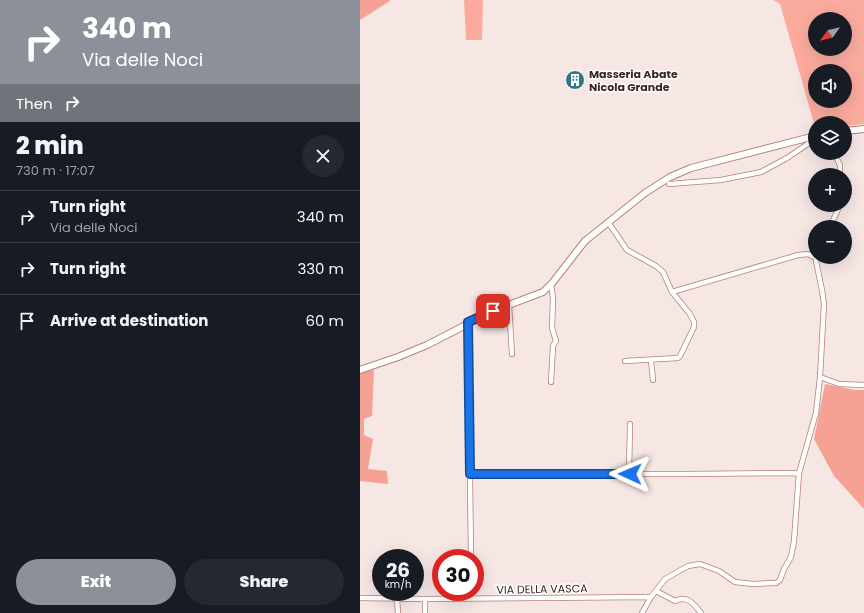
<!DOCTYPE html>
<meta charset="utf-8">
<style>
:root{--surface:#171b24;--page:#242831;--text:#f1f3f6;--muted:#9ea1a6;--line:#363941;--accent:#8c9099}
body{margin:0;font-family:Poppins,sans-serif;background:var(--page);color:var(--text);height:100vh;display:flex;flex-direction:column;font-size:15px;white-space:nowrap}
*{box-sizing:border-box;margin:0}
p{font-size:13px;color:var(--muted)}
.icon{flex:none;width:22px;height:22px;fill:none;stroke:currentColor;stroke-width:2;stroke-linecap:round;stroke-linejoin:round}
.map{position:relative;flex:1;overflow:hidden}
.side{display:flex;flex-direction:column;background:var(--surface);width:360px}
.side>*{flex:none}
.guide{background:#8c9099;color:#fff;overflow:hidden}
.needle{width:26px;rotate:236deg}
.tools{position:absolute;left:448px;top:12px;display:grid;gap:8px}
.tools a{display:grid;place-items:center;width:44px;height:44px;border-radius:50%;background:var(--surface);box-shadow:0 4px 16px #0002;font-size:20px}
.speed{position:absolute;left:12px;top:549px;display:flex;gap:8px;font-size:20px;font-weight:700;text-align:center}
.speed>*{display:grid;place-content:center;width:52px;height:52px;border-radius:50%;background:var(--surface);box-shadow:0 4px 16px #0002;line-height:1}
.speed small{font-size:10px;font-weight:400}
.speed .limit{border:6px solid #d22;background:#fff;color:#111}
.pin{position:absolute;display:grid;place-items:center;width:34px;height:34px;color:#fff;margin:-17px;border-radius:8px;box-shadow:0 2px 6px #0006}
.me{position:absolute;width:44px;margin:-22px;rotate:271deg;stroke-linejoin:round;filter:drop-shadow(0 0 3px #0008)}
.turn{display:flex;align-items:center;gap:14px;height:84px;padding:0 16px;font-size:18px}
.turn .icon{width:52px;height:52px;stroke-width:2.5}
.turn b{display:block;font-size:28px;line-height:34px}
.then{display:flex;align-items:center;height:38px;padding:0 16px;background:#0003;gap:8px;font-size:15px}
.round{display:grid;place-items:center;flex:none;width:42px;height:42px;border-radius:21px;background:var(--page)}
.headline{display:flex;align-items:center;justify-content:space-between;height:68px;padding:0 16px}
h1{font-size:24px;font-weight:800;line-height:30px}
.action{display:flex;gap:8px;margin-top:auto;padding:8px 16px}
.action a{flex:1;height:46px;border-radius:24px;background:var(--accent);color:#fff;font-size:16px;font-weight:800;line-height:46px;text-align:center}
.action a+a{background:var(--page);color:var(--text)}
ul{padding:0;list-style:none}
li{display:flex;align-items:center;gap:12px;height:52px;padding:0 16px;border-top:1px solid var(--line)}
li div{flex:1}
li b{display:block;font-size:15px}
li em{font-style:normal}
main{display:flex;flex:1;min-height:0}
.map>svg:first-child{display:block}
.green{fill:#faab9e;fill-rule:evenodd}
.forest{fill:#f5a294}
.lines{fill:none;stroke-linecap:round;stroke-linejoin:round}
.minor-casing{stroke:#bb7d73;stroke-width:6}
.major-casing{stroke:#bb7d73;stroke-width:8}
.minor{stroke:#fff;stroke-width:4.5}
.major{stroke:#fff;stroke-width:6}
.route-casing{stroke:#114b97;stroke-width:10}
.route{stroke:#1a73e8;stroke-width:7}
.labels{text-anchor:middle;stroke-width:3;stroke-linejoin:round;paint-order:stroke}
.poi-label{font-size:11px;font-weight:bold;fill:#3d2420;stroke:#fff;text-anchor:start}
.street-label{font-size:11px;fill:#3d2420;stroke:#fff}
</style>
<main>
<section class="side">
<div class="guide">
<div class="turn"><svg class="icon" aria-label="right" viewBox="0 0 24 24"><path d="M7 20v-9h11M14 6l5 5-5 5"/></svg><div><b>340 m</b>Via delle Noci</div></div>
<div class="then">Then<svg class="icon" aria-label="right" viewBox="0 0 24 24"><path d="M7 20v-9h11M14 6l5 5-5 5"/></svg></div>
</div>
<div class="headline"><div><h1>2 min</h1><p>730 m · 17:07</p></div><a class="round"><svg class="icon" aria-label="close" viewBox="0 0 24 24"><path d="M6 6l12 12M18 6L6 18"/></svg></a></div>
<ul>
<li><svg class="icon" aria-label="right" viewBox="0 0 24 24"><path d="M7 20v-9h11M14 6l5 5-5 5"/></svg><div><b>Turn right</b><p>Via delle Noci</p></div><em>340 m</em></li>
<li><svg class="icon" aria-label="right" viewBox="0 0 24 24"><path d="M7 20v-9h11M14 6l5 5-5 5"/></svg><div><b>Turn right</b></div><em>330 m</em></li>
<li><svg class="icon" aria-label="arrive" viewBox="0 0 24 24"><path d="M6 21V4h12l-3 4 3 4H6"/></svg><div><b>Arrive at destination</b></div><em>60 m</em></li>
</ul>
<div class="action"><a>Exit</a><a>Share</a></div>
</section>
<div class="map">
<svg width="504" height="613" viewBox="0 0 504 613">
<rect width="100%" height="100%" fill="#f6e7e5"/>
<path class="green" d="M 104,0 L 123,0 L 122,40 L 106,40 Z
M 413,0 L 504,0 L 504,124 L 485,126 L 485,123 L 455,123 L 455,127 L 420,4 ZM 455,19 L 485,19 L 485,49 L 455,49 ZM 455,71 L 485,71 L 485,101 L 455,101 Z"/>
<path class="forest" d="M 0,0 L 30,0 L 30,1 L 0,20 Z
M 14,370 L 12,416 L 4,419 L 4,435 L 13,439 L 8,469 L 27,471 L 28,484 L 0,481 L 0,372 Z
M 465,384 L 495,390 L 504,390 L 504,509 L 474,476 L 454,439 Z"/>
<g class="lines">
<g class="minor-casing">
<path id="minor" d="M 474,153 L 480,165 L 480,175
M 309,184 L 361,180 L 401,172 L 427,158 L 455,139
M 248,222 L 267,250 L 296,266 L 303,272 L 312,292 L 330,314 L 334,322 L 334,327 L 320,356 L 318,358 L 265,361
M 470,227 L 480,205
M 191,285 L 193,298 L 192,328 L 196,341 L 193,346 L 191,382
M 312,292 L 438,255 L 448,254 L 456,258
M 149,305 L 152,354
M 108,323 L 111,558
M 291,361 L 293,380
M 460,377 L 479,384 L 504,385
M 110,474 L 327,474 L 439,473
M 269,474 L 270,424
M 296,591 L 315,601 C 328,595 334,604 341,613
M 111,592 L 111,599
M 0,598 L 65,599 L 291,597
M 37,599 L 38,613
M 65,599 L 65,613
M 282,613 L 291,597 L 305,579 L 328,566 L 340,564 L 359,571 L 375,582 L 393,584 L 416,583 L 420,580 L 424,569 L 431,557 L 434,541 L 439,473 L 456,413 L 460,377 L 464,304 L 462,290 L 456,261 L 457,257"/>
</g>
<g class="major-casing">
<path id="major" d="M 485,131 L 504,129
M 0,370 L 38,357 L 67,345 L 133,311 L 183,292 L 193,282 L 225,241 L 285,193 L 310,177 L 331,168 L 455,136"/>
</g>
<use href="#minor" class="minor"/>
<use href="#major" class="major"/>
</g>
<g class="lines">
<g class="route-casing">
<path id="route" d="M 133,311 L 108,322 L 110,474 L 270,474"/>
</g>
<use href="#route" class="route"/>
</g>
<defs>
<g id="building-disc" transform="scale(1)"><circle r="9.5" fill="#307783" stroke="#fff"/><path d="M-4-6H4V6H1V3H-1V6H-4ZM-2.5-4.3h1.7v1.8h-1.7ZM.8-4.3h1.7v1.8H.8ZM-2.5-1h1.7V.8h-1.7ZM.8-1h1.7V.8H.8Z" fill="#fff"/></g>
</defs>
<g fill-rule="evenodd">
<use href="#building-disc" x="215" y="80"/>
</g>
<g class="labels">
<g class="poi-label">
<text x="229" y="78">Masseria Abate<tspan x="229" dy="13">Nicola Grande</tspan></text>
</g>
<g class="street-label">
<text transform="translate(182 589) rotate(-1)" y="4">VIA DELLA VASCA</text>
</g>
</g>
</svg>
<div class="tools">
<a><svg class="needle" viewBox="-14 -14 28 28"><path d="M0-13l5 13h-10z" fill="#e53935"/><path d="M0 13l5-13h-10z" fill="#9ea1a6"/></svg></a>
<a><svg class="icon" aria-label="sound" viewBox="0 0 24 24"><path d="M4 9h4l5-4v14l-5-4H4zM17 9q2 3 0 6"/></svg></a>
<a><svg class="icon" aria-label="layers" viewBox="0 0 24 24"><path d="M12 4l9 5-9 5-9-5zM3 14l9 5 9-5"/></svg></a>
<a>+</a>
<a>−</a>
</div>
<div class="speed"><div>26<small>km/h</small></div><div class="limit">30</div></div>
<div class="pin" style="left:133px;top:311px;background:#d93025"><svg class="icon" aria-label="arrive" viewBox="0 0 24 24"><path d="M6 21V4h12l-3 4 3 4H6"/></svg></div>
<svg class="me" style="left:270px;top:474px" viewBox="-20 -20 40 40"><path d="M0-17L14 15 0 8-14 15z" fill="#1a73e8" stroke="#fff" stroke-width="4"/></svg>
</div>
</main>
